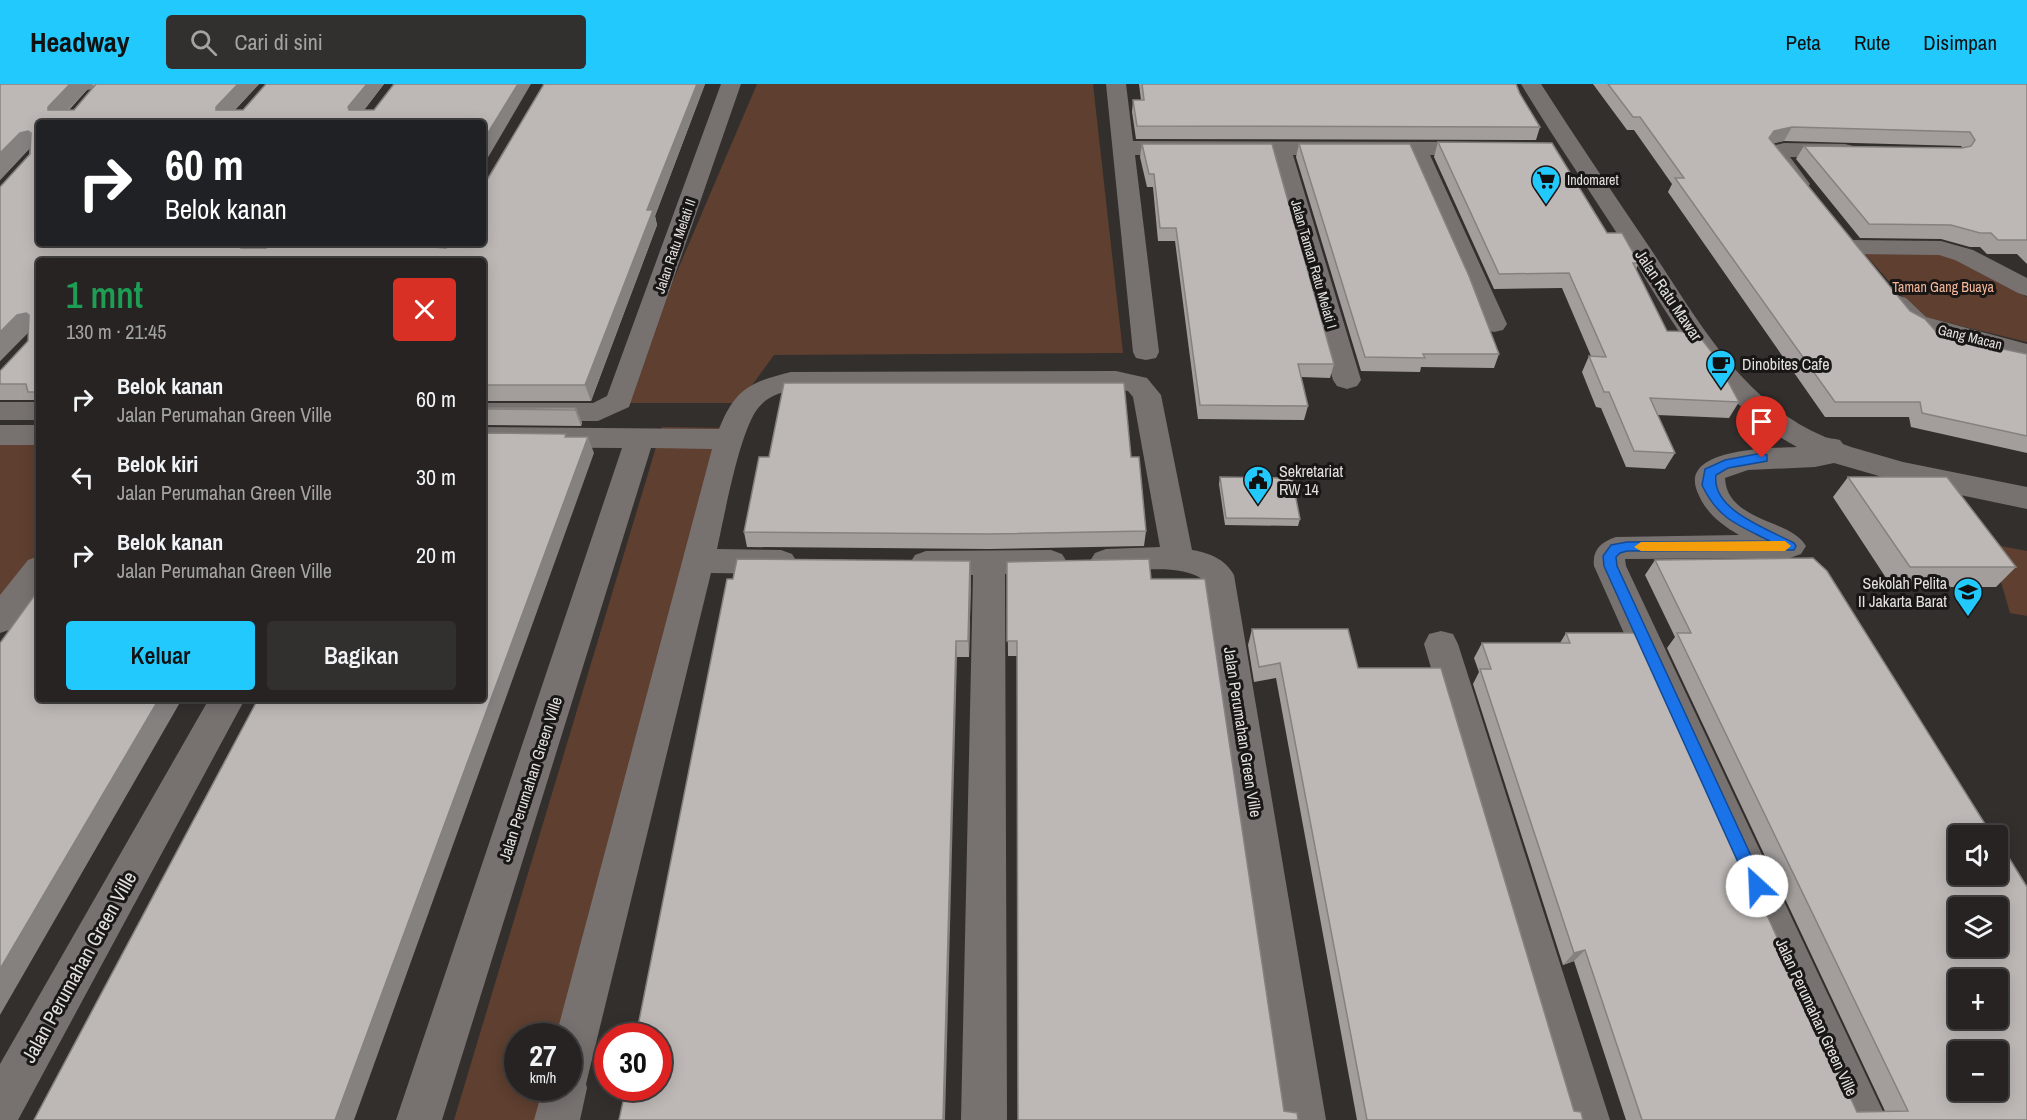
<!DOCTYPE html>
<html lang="id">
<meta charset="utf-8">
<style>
:root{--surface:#262322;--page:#322f2f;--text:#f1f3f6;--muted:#a4a4a5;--line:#424040;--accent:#21c9fd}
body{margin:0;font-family:"Archivo Narrow",sans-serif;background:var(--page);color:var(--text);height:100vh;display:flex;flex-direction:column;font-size:22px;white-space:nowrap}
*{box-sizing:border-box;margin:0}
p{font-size:20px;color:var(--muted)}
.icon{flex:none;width:33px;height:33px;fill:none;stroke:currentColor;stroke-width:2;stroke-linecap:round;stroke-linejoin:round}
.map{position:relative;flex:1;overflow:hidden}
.side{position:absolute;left:36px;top:174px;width:450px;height:444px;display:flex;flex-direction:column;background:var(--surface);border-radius:6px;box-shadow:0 3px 15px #0003,0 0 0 2px var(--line)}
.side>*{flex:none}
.guide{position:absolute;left:36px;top:36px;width:450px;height:126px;border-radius:6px;box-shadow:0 3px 15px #0003,0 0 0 2px var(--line);background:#202124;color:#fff;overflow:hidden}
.fabs{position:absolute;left:1948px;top:741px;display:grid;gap:12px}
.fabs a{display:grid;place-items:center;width:60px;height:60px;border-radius:6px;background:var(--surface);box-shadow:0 3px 15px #0003,0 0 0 2px var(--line);font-size:30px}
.speed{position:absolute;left:504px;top:939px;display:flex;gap:12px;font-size:30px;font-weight:700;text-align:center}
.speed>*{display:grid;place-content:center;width:78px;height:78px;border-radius:50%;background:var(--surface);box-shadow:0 3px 15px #0003,0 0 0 2px var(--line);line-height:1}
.speed small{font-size:15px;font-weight:400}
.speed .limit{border:9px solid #d22;background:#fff;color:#111}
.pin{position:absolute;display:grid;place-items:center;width:51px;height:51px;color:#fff;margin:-62px -26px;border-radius:50% 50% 50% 0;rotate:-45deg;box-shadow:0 0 6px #0007}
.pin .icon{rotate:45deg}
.me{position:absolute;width:66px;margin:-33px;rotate:335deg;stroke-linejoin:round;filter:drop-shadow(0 0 4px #0008)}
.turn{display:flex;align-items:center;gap:21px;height:126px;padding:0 30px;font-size:27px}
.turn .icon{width:78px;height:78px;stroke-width:2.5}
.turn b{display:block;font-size:42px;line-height:51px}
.round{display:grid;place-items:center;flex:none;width:63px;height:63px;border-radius:6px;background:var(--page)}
.summary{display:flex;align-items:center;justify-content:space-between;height:102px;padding:0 30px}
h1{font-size:36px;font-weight:600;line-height:45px;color:#1e9e55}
.button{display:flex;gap:12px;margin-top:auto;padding:12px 30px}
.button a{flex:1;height:69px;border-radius:6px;background:var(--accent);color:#111;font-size:24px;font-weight:600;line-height:69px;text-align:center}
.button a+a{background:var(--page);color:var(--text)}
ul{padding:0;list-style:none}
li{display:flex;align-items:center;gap:18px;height:78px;padding:0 30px}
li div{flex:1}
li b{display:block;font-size:22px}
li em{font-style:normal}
header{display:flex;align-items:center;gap:36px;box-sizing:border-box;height:84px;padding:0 30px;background:var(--accent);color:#111}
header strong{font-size:28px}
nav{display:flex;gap:33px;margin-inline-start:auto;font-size:21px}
.search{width:420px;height:54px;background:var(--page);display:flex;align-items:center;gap:15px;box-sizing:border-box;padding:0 21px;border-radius:6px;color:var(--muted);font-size:22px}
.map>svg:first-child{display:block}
.green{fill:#5e3f30}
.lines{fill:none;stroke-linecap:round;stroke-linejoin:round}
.minor{fill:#777270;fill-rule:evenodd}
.wall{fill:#a39e9c;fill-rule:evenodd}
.shaded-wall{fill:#84817f}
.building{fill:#bdb8b5;stroke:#84817f;stroke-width:1.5;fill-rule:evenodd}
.route{fill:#1a73e8;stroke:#114b97;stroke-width:1.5}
.slow{fill:#f59e0b}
.labels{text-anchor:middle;stroke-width:6;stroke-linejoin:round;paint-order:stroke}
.far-poi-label{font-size:14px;fill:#e3e1df;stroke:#191716;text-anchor:start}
.far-street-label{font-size:14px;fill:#e3e1df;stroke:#191716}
.far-park-label{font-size:14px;fill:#f5b699;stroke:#191716}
.street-label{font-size:16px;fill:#e3e1df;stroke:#191716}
.poi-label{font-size:16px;fill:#e3e1df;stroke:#191716;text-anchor:start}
.near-street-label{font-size:20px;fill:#e3e1df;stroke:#191716}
</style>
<header>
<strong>Headway</strong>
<div class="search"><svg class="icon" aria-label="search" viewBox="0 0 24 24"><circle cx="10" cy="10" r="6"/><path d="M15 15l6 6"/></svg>Cari di sini</div>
<nav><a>Peta</a><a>Rute</a><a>Disimpan</a></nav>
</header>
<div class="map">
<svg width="2027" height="1036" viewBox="0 0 2027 1036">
<rect width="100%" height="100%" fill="#332f2d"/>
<path class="green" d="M 757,0 L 1093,0 L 1123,269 L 774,271 L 739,319 L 621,319 Z
M 1863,168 L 1946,169 L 1957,173 L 2027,213 L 2027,258 L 1920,232 Z
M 662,343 L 732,344 L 568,952 L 518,952 L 518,1004 L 560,1004 L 551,1036 L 454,1036 Z
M 0,360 L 39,360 L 39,480 L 0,532 Z
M 1990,460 L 2027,467 L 2027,532 L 2010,529 Z"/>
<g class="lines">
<path class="minor" d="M 721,0 L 741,0 L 629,323 L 598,337 L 483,337 L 483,319 L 593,319 L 607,312 Z
M 1106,0 L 1126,0 L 1133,57 L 1481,58 L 1489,60 L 1492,65 L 1489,70 L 1481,72 L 1430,71 L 1507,240 L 1503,246 L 1494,248 L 1485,246 L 1481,240 L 1408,71 L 1293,71 L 1361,296 L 1357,302 L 1347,305 L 1337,302 L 1333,296 L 1271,71 L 1135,71 L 1159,268 L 1156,274 L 1146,276 L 1136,274 L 1133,268 Z
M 1521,0 L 1541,0 C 1576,55 1613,109 1650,164 C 1697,234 1741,317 1823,352 C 1828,355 1834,354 1840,356 L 1843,360 L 1851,363 L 1903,378 L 2027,403 L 2027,425 L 1903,399 L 1834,379 L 1815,383 L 1748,386 L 1725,394 C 1727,438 1791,435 1806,462 L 1801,470 L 1790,474 L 1625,475 L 1626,482 L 1887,1036 L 1841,1036 L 1594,482 C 1592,466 1601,458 1616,453 L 1739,451 C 1720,440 1705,428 1697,407 C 1680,364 1771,364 1797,363 C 1716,320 1674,240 1627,165 C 1592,110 1555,56 1521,0 Z
M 1784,59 L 1845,60 L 1853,62 L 1856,67 L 1853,72 L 1845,74 L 1790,73 L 1810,100 L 1807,105 L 1799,107 L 1791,105 L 1764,68 L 1767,63 Z
M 1852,156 L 1941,157 L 1973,166 L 2027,194 L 2027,212 L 2018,209 L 1955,176 L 1939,171 L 1852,170 L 1843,168 L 1840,163 L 1843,158 Z
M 1897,211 L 1906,214 L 1926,233 L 2027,260 L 2027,276 L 1908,245 L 1884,219 L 1888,214 Z
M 1116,287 L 1147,294 L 1161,311 L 1192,466 C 1210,469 1225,475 1234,491 L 1326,1036 L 1280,1036 L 1203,496 C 1182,479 1132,487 1106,489 L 1095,485 L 1090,477 L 1095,469 L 1106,465 L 1160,463 L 1133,313 L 1128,307 L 1116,305 L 791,306 C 779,309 767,313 759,323 C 740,344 724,434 717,465 L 781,466 L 792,470 L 797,478 L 792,486 L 781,490 L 711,489 L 586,1000 L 587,1004 L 580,1036 L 534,1036 L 543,1004 L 568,1004 L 568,952 L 556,952 L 712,365 L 651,364 L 442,1036 L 396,1036 L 622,364 L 483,363 L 483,343 L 719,345 C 735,305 750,298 791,288 Z
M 0,318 L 39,318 L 39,336 L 0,336 Z
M 0,341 L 39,341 L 39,361 L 0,361 Z
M 1051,466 L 1062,470 L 1067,478 L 1062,486 L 1051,490 L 1005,490 L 1007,1036 L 961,1036 L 973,491 L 926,491 L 915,487 L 910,479 L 915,471 L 926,467 Z
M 39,472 L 39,508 L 12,545 L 0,549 L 0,511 L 28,476 Z
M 1441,547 L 1453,550 L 1458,560 L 1610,1036 L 1564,1036 L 1424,560 L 1429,550 Z
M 209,615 L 245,615 L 18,1036 L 0,1036 L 0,980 Z"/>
</g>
<path class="wall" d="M 0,0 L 259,0 L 235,26 L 243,26 L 266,0 L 384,0 L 364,26 L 483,82 L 39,39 L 111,159 L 107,163 L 258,164 L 446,164 L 544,0 L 705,0 L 655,132 L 657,141 L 591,317 L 483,317 L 483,177 L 39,177 L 39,321 L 34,316 L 0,316 L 0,287 L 28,257 L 28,248 L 0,277 L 30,64 L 0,96 ZM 92,4 L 74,26 L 69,26 L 87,6 Z
M 1139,0 L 1516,0 L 1520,10 L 1540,43 L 1536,56 L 1136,55 L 1132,28 L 1133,16 L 1141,16 Z
M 1593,0 L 2027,0 L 2027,180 L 2017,170 L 1987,170 L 1980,163 L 1970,163 L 1941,155 L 1860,154 L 1796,75 L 1804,62 L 1963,64 L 1961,62 L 1784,57 L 1773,59 L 1910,227 L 1940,252 L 2027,270 L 2027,369 L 1911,343 L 1909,333 L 1825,333 L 1668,108 L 1672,100 L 1634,46 L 1627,46 Z
M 1438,58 L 1607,149 L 1639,179 L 1636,185 L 1667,247 L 1739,318 L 1729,334 L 1657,331 L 1675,369 L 1665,385 L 1626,383 L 1601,324 L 1596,323 L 1582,288 L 1589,272 L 1591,272 L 1562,204 L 1494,205 L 1434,73 Z
M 1142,60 L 1334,280 L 1330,294 L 1301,293 L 1308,322 L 1304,336 L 1198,335 L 1175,157 L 1158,157 L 1153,103 L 1147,103 L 1140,73 Z
M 1299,60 L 1499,270 L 1494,284 L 1421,283 L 1420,288 L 1361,287 L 1296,73 Z
M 483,324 L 576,324 L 582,339 L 581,342 L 483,341 Z
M 1131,373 L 1146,447 L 1144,462 L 989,465 L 747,463 L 744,448 Z
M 1220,393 L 1300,435 L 1298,442 L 1225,441 L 1219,400 Z
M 1848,393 L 2016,483 L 1996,503 L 1892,503 L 1833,413 Z
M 1655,476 L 2027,1036 L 1626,1036 L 1574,877 L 1563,881 L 1473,600 L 1479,588 L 1474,574 L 1482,559 L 1560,559 L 1566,549 L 1857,1028 L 1885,1027 L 1667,564 L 1675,553 L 1645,491 Z
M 1007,478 L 1151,495 L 1284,1027 L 1018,1036 L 1017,572 L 1008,572 Z
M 971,493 L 969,573 L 957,573 L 619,1036 Z
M 1252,545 L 1358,584 L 1574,1027 L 1583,1036 L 1357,1036 L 1276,594 L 1254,598 L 1248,561 Z"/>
<path class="shaded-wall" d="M 70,0 L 92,0 L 94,4 L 87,6 L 57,37 L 48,26 L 48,23 Z
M 238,0 L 259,0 L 224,37 L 216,26 L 216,23 Z
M 367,0 L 384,0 L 355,38 L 349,26 L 348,23 Z
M 518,0 L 531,0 L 483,82 L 483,57 Z
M 697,0 L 705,0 L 655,132 L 657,141 L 591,317 L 585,301 L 647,126 Z
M 1792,43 L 1784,57 L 1766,61 L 1774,47 Z
M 28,47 L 38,62 L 30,64 L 0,96 L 0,69 L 20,49 Z
M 86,159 L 111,159 L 96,176 L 85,163 Z
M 241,159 L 261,159 L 248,177 L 239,162 Z
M 422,159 L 438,159 L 427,177 L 420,162 Z
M 26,229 L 39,245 L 30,247 L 0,277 L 0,248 L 17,231 Z
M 576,324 L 582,339 L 581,342 L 575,326 Z
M 588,353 L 594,369 L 354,1036 L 335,1036 Z
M 970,477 L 971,493 L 969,573 L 968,557 Z
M 956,557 L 957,573 L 945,1036 L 943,1036 Z
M 159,615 L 182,615 L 0,931 L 0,885 Z
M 1585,866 L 1574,877 L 1563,881 L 1574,869 Z"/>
<path class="building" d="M 0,0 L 70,0 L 48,23 L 48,26 L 74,26 L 96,0 L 238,0 L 216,23 L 216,26 L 243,26 L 266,0 L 367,0 L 348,23 L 349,26 L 374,26 L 394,0 L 518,0 L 483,57 L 483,39 L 39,39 L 39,159 L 86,159 L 85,163 L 115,163 L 118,159 L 241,159 L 239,162 L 241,164 L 266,164 L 270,159 L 422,159 L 420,162 L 446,164 L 449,159 L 483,159 L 483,97 L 487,96 L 544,0 L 697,0 L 647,126 L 653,126 L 585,301 L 483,301 L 483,177 L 39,177 L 39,308 L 28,308 L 26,300 L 0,300 L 0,287 L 28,257 L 29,231 L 26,229 L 17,231 L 0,248 L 0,103 L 30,70 L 31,49 L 28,47 L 20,49 L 0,69 Z
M 1142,0 L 1516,0 L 1520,10 L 1540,43 L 1137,42 L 1133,16 L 1144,16 Z
M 1608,0 L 2027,0 L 2027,156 L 1998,156 L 1991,149 L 1980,149 L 1951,141 L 1869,140 L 1804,62 L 1962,64 L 1971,62 L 1975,56 L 1970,48 L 1792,43 L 1774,47 L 1769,54 L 1910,227 L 1925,235 L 1940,252 L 2027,270 L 2027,352 L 1922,329 L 1920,318 L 1835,318 L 1675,94 L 1684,94 L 1640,33 L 1633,33 Z
M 1438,58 L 1552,59 L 1607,149 L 1622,149 L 1639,179 L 1633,179 L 1667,247 L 1696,248 L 1714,271 L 1739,318 L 1650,314 L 1675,369 L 1634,367 L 1609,308 L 1604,308 L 1589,272 L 1606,273 L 1569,189 L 1499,190 Z
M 1142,60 L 1272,60 L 1334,280 L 1298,280 L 1308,322 L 1200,321 L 1176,144 L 1160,144 L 1154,90 L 1149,90 Z
M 1299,60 L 1410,60 L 1469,192 L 1499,270 L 1423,270 L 1425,274 L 1365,273 Z
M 784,299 L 1124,299 L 1131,373 L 1139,373 L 1146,447 L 989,450 L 744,448 L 759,373 L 769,373 Z
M 483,324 L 576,324 L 575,326 L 483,325 Z
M 483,349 L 566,350 L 565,353 L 588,353 L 335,1036 L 34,1036 L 258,615 L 483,615 Z
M 1220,393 L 1292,394 L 1300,435 L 1226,434 Z
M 1848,393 L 1947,393 L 2016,483 L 1910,483 Z
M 1813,474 L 1827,487 L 1985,740 L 1989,741 L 1995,752 L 1959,752 L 1959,790 L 1998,790 L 1998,756 L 2027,803 L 2027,1036 L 1642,1036 L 1585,866 L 1574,869 L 1480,585 L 1491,585 L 1482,559 L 1570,559 L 1566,549 L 1638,549 L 1857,1028 L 1908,1027 L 1677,549 L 1691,549 L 1655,476 ZM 1959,824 L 1998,824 L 1998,862 L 1959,862 ZM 1959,896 L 1998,896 L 1998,934 L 1959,934 ZM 1959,968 L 1998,968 L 1998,1006 L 1959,1006 Z
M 737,475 L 970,477 L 968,557 L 956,557 L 943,1036 L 619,1036 L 626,1004 L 658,1004 L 658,952 L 636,952 L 727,495 L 733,495 Z
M 1149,475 L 1151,495 L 1205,495 L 1284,1027 L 1297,1029 L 1298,1036 L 1018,1036 L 1017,557 L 1007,557 L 1007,478 Z
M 39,505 L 39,615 L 159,615 L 0,885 L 0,559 Z
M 1252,545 L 1348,545 L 1358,584 L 1441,584 L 1574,1027 L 1581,1028 L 1583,1036 L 1367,1036 L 1280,579 L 1259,583 Z"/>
<path class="route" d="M 1762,369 L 1767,371 L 1767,377 L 1728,384 L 1716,391 C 1711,426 1768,445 1794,459 L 1796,462 L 1794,466 L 1627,467 L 1620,469 L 1616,473 L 1617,482 L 1765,802 L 1763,807 L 1757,809 L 1751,807 L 1604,482 L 1603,472 L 1611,461 L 1627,458 L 1770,457 C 1738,441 1718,435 1702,401 L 1705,385 L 1725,376 Z"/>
<path class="slow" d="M 1785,457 L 1791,462 L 1785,467 L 1641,467 L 1634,463 L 1641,458 Z"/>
<defs>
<g id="supermarket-pin" transform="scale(1.5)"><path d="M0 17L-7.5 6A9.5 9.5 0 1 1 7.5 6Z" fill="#21c9fd" stroke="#191716"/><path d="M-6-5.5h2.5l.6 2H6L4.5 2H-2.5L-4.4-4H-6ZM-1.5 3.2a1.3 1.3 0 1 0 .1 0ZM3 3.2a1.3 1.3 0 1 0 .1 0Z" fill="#111"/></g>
<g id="cafe-pin" transform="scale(1.5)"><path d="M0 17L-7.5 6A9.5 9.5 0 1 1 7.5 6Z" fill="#21c9fd" stroke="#191716"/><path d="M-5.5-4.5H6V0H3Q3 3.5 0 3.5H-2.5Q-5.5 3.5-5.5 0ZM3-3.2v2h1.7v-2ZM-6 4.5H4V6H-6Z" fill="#111"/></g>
<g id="civic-pin" transform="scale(1.5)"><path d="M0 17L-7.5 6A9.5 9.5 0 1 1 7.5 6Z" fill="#21c9fd" stroke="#191716"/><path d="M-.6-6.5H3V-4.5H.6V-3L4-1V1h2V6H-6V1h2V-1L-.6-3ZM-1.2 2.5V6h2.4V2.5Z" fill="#111"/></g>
<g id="school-pin" transform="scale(1.5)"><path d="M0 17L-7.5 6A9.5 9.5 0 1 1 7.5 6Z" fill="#21c9fd" stroke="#191716"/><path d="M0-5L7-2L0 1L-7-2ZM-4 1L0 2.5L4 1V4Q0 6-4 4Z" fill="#111"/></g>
</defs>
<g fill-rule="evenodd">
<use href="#supermarket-pin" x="1546" y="96"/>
<use href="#cafe-pin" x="1721" y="280"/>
<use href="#civic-pin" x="1258" y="396"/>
<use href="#school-pin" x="1968" y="508"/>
</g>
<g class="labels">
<g class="far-poi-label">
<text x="1567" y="101">Indomaret</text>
</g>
<g class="far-street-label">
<text transform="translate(675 162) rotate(-71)" y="5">Jalan Ratu Melati II</text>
<text transform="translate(1314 180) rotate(74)" y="5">Jalan Taman Ratu Melati I</text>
<text transform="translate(1970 253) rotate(14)" y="5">Gang Macan</text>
</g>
<g class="far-park-label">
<text x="1943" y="208">Taman Gang Buaya</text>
</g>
<g class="street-label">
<text transform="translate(1669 211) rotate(56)" y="6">Jalan Ratu Mawar</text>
<text transform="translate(1243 648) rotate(81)" y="6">Jalan Perumahan Green Ville</text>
<text transform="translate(530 695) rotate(-72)" y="6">Jalan Perumahan Green Ville</text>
<text transform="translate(1817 933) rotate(65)" y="6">Jalan Perumahan Green Ville</text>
</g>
<g class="poi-label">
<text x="1742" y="286">Dinobites Cafe</text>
<text x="1279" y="393">Sekretariat<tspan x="1279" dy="18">RW 14</tspan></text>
<text x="1947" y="505" text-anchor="end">Sekolah Pelita<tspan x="1947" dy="18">II Jakarta Barat</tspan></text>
</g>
<g class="near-street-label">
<text transform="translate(79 883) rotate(-61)" y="7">Jalan Perumahan Green Ville</text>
</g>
</g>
</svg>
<div class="fabs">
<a><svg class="icon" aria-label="sound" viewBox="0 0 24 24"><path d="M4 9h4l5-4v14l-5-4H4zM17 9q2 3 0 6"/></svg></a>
<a><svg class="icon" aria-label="layers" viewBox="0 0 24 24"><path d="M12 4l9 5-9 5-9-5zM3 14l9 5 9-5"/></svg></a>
<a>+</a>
<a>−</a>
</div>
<div class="speed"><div>27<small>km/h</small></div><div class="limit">30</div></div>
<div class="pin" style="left:1762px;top:374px;background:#d93025"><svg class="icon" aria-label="arrive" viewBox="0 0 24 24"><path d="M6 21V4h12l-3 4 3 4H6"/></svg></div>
<svg class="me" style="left:1757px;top:802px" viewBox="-20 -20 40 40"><circle r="19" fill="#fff"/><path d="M0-13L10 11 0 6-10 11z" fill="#1a73e8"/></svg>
<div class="guide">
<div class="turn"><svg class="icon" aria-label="right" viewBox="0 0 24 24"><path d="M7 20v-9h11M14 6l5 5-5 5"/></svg><div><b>60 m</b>Belok kanan</div></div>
</div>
<section class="side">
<div class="summary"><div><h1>1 mnt</h1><p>130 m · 21:45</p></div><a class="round" style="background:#d93025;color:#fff"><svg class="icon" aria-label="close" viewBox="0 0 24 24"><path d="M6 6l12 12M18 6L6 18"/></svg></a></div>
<ul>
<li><svg class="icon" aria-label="right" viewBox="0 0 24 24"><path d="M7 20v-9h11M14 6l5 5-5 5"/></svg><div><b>Belok kanan</b><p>Jalan Perumahan Green Ville</p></div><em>60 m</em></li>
<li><svg class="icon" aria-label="left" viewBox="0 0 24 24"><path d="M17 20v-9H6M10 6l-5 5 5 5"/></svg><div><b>Belok kiri</b><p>Jalan Perumahan Green Ville</p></div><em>30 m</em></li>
<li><svg class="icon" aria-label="right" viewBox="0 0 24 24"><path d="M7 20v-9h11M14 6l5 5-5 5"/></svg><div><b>Belok kanan</b><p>Jalan Perumahan Green Ville</p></div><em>20 m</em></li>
</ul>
<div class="button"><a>Keluar</a><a>Bagikan</a></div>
</section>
</div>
